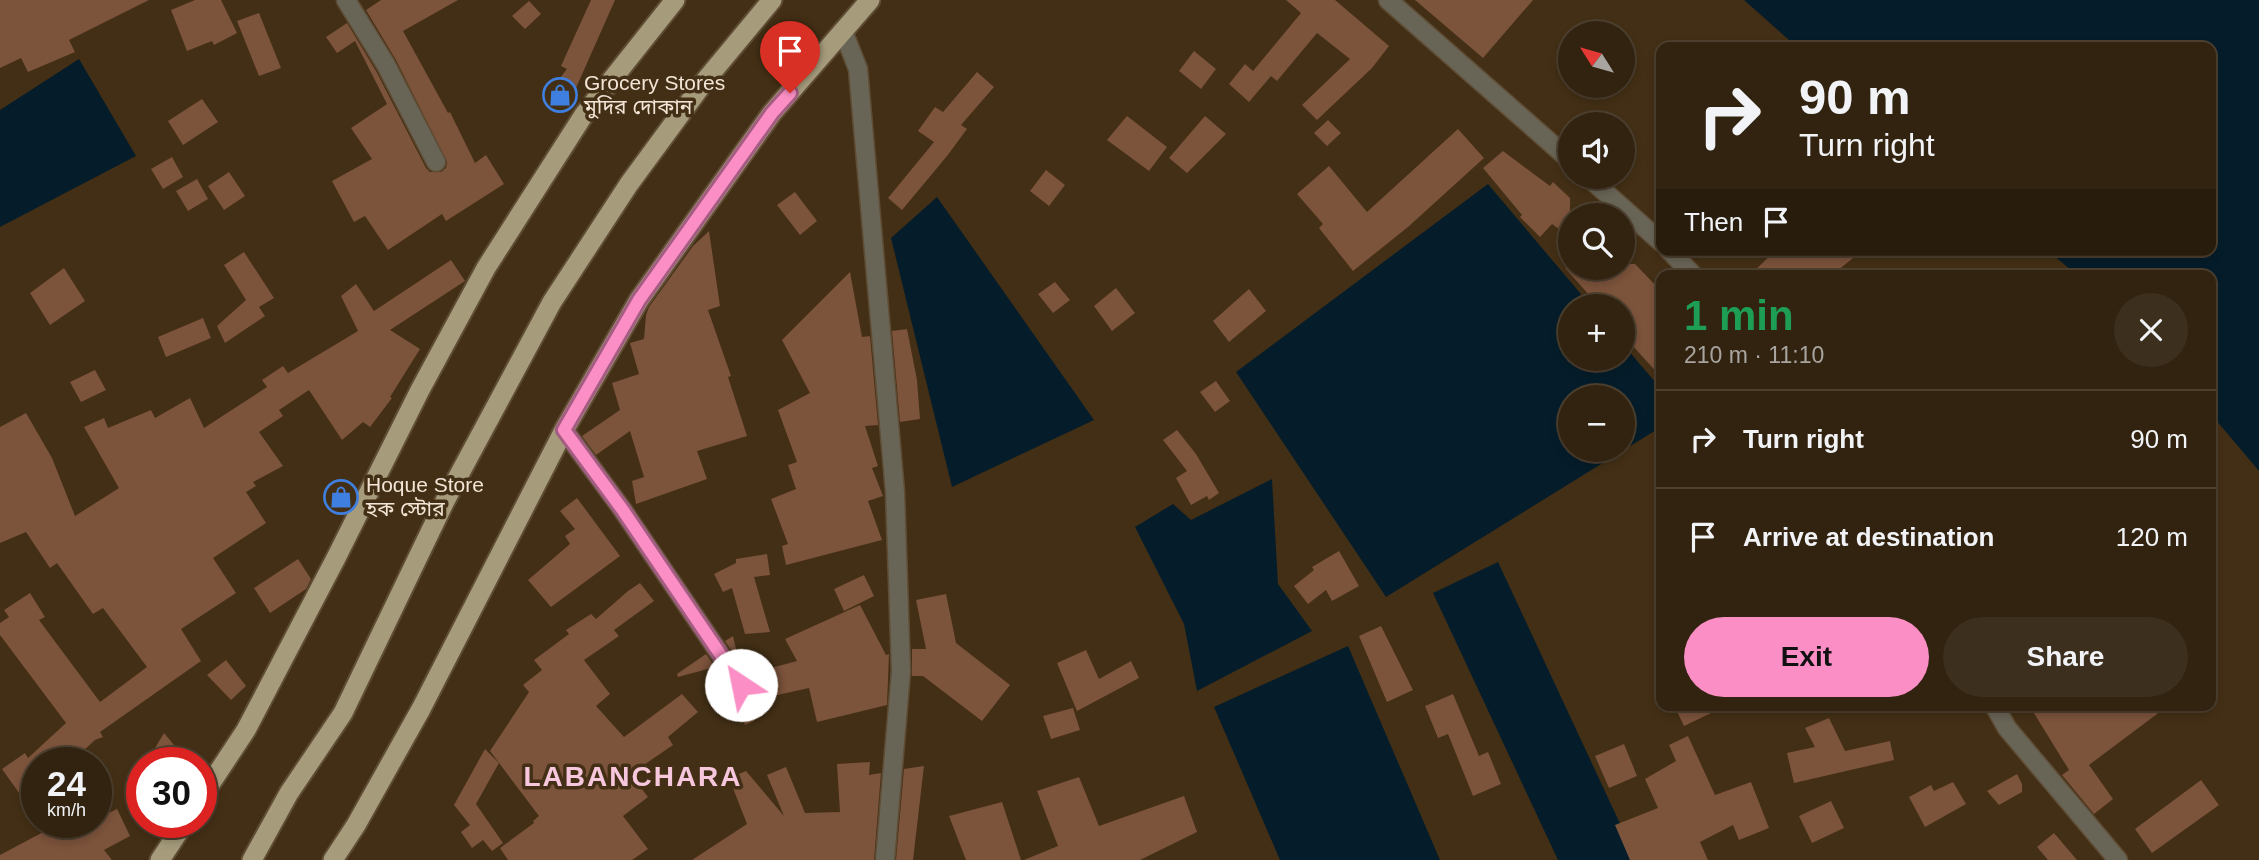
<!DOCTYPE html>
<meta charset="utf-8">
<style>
:root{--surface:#322310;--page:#3d2f1e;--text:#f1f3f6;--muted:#a8a49f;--line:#4d4030;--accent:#fb8fc5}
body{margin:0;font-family:Arial,"Noto Sans Bengali",sans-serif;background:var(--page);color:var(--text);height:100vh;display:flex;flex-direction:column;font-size:26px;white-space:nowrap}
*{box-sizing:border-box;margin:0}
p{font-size:23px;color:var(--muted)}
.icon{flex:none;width:38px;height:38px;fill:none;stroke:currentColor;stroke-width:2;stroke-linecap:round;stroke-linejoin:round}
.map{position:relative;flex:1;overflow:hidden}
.details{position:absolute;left:1656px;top:270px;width:560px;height:441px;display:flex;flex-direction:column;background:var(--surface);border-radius:14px;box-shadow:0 4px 10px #0003,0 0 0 2px var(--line)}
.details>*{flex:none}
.banner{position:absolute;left:1656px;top:42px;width:560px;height:214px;border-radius:14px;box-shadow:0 4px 10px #0003,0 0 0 2px var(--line);background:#322310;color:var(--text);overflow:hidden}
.needle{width:46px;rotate:307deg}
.fabs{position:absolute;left:1558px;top:21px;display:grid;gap:14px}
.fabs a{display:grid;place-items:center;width:77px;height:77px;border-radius:50%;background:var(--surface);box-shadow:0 4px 10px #0003,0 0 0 2px var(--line);font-size:35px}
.speed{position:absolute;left:21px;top:747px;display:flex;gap:14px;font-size:35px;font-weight:700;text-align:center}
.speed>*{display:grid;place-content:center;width:91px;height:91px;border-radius:50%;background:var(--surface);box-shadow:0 4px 10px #0003,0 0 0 2px var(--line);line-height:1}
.speed small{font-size:18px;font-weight:400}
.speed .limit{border:10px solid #d22;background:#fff;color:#111}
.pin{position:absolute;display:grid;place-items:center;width:60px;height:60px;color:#fff;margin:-72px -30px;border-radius:50% 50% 50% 0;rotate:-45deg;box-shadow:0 0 7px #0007}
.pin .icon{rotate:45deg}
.me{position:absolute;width:77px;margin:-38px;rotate:326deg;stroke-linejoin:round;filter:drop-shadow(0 0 5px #0008)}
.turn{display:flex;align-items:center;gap:24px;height:147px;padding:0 28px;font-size:32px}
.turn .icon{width:91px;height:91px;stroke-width:2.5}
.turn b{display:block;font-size:49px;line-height:60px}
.then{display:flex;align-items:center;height:66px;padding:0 28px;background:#0003;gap:14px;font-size:26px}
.round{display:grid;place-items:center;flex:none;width:74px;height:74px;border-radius:37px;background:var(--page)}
.headline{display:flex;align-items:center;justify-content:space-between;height:119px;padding:0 28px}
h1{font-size:42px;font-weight:800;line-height:52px;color:#1e9e55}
.button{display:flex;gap:14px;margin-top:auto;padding:14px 28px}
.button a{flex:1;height:80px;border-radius:42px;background:var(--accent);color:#111;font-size:28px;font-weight:800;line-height:80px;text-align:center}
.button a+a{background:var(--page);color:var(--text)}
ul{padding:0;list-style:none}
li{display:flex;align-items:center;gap:21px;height:98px;padding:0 28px;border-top:2px solid var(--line)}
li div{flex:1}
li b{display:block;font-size:26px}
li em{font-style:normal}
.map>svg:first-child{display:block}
.water{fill:#051d2a;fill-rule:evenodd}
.building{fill:#7c533b}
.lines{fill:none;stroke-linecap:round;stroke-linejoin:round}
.minor-casing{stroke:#5f4c34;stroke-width:21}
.tertiary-casing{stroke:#5f4c34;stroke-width:21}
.trunk-casing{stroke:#5f4c34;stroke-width:23}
.minor{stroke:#686456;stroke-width:18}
.tertiary{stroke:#686456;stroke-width:18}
.trunk{stroke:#a69c7c;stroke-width:19}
.route-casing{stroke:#a35d80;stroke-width:18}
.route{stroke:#fb8fc5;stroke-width:12}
.labels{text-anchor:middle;stroke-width:7;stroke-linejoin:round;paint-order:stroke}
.poi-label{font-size:21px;fill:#f2e5d6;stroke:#432f15;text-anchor:start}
.district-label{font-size:28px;font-weight:bold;letter-spacing:2px;fill:#f7c7dd;stroke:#432f15}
</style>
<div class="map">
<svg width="2259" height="860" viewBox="0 0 2259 860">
<rect width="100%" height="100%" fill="#432f15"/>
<path class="water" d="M 1744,0 L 2259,0 L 2259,471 L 2210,413 L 2210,275 L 2077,275 L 2047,250 L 2210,250 L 2210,47 L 1797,47 Z
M 79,59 L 136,156 L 0,227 L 0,110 Z
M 1488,184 L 1591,306 L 1570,306 L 1570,359 L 1622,359 L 1622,343 L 1661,389 L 1661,427 L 1386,597 L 1236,372 ZM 1622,397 L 1622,450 L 1570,450 L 1570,397 Z
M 937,197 L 1094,420 L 952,487 L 891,238 Z
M 1272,479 L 1278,584 L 1312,631 L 1197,691 L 1184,624 L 1135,527 L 1173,504 L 1191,520 Z
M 1498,562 L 1637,860 L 1558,860 L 1433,593 Z
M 1348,646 L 1440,860 L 1280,860 L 1214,707 Z"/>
<path class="building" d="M 0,0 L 149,0 L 69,40 L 75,52 L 28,72 L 21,58 L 0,68 Z
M 195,0 L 221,0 L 237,33 L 214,45 L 212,41 L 187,51 L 171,10 Z
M 381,0 L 458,0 L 403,31 L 448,113 L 450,112 L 475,163 L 486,155 L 504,184 L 446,221 L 442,214 L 388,250 L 365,216 L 354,222 L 332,181 L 372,159 L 351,128 L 387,104 L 355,41 L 337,53 L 326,37 L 347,23 L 376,71 L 426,168 L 430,172 L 441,172 L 446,168 L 447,162 L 396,60 L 366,10 Z
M 591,0 L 615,0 L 576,88 L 559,111 L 543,100 L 567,69 L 561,66 Z
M 1286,0 L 1335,0 L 1389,46 L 1372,68 L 1317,120 L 1302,105 L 1350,59 L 1317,33 L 1277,81 L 1271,76 L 1249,102 L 1229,84 L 1245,64 L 1253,71 L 1301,13 Z
M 1415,0 L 1533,0 L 1483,58 Z
M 529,1 L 541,14 L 525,29 L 512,16 Z
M 259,13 L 281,68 L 259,76 L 237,21 Z
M 1194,51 L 1216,69 L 1201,89 L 1179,71 Z
M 977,72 L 994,87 L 961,125 L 967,129 L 947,156 L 902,210 L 888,198 L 934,142 L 918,131 L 935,107 L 943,112 Z
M 202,99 L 218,122 L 183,145 L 168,121 Z
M 1127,116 L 1167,147 L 1149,171 L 1107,140 Z
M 1205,116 L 1226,134 L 1187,173 L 1169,158 Z
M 1328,120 L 1341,133 L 1327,146 L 1314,133 Z
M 1458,129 L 1484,158 L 1408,227 L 1353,271 L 1319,228 L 1323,224 L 1297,194 L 1329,166 L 1367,212 Z
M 1503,151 L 1550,186 L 1553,182 L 1570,198 L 1570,237 L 1552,224 L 1540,237 L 1520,217 L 1522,215 L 1483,168 Z
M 172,157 L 183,177 L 163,189 L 151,169 Z
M 1046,170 L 1065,185 L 1049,206 L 1030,191 Z
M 229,172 L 245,196 L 224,210 L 208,186 Z
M 197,179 L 208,199 L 188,211 L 176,191 Z
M 795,192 L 817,221 L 800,235 L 777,205 Z
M 709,231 L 720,306 L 708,310 L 731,376 L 728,377 L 747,436 L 697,451 L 707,479 L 636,504 L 632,481 L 644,477 L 630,431 L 596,455 L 582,436 L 620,410 L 612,383 L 639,374 L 630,343 L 644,339 L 646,315 L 649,307 L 693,246 Z
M 1776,250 L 1863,250 L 1832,275 L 1750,275 Z
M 244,252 L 274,298 L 259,307 L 265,316 L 225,343 L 217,326 L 246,300 L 224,265 Z
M 451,260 L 465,281 L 390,330 L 420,349 L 390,397 L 392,398 L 370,427 L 363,422 L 342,440 L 309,390 L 279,410 L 283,416 L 259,432 L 283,466 L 253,482 L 256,486 L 246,492 L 266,523 L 213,558 L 236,593 L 181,629 L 201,661 L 100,732 L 103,737 L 95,740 L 70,763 L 37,763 L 37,818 L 2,769 L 25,753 L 28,758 L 66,723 L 0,635 L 0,623 L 9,617 L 4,610 L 30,593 L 45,617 L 39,620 L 100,702 L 147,667 L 103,608 L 93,614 L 57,563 L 50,568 L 26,532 L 0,543 L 0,427 L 26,413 L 52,458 L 75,516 L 119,488 L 84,427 L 104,418 L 108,428 L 151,410 L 155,418 L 190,398 L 204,428 L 267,387 L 262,380 L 283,366 L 288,373 L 358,331 L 341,296 L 356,284 L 374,311 Z
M 1628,264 L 1635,264 L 1661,291 L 1661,377 L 1622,334 L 1622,306 L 1599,306 L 1565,268 L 1624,268 Z
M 64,268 L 85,301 L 50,325 L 30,293 Z
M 850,272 L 862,337 L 870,336 L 878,425 L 865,426 L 878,466 L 872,468 L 883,496 L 868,501 L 882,540 L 786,565 L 782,546 L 788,544 L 771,499 L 796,489 L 788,465 L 797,462 L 778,410 L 810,393 L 782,340 Z
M 1055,282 L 1070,300 L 1053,313 L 1038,294 Z
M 1116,288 L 1135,313 L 1112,331 L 1094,306 Z
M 1249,289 L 1266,311 L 1229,342 L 1213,321 Z
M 203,318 L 211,338 L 166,357 L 158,337 Z
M 907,329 L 917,380 L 920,419 L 900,422 L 892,331 Z
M 95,370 L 106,390 L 81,402 L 70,382 Z
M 1216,381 L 1230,401 L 1215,412 L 1200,392 Z
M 1177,430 L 1196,454 L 1219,493 L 1209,500 L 1207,496 L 1191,505 L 1176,478 L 1187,471 L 1163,440 Z
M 577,498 L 620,556 L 551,607 L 528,580 L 570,544 L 565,536 L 575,529 L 560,511 Z
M 1339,551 L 1359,586 L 1332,601 L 1326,590 L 1308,604 L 1294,586 L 1314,570 L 1312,567 Z
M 767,554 L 770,575 L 754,577 L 770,632 L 745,634 L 732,588 L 723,592 L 714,574 L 736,563 L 736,559 Z
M 298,559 L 311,579 L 306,589 L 270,613 L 254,588 Z
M 864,575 L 874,596 L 844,611 L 834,589 Z
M 640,583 L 654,601 L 614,630 L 619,636 L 584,660 L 610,694 L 596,706 L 624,737 L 682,694 L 698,712 L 668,737 L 673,745 L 632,773 L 634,774 L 632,776 L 648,797 L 623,816 L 648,849 L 632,860 L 508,860 L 500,848 L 534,823 L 533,821 L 539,816 L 490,751 L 529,692 L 523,685 L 542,670 L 534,660 L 569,634 L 566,630 L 591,614 L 596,619 L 628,591 Z
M 946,594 L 956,643 L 1010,685 L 982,721 L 923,676 L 912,676 L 912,649 L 926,649 L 916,600 Z
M 860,605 L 886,655 L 889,654 L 887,705 L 817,722 L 809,688 L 773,696 L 767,669 L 797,661 L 785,639 Z
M 1381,626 L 1413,690 L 1387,702 L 1359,636 Z
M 733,636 L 739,662 L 725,641 Z
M 1086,650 L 1099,679 L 1131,661 L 1139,678 L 1077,711 L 1057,663 Z
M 706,654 L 715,667 L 678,677 L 677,674 Z
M 226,660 L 246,686 L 231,700 L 207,675 Z
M 727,685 L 737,695 L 747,694 L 754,721 L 745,725 Z
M 1453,694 L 1479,756 L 1488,752 L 1501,784 L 1473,796 L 1448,734 L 1438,738 L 1425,706 Z
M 1674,705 L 1728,705 L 1684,726 Z
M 2029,705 L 2169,705 L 2089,765 L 2113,799 L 2094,814 L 2062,775 L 2069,770 Z
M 1073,708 L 1080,730 L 1051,739 L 1043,716 Z
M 1829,718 L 1845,751 L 1890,741 L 1894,760 L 1794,783 L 1787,753 L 1815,747 L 1805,728 Z
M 164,733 L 189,763 L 146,763 Z
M 1688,736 L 1715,795 L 1751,782 L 1769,828 L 1739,840 L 1733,825 L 1700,842 L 1708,860 L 1630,860 L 1615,825 L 1658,808 L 1645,779 L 1676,761 L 1669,745 Z
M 1624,744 L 1637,776 L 1609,788 L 1595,756 Z
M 485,749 L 499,763 L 476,804 L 503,843 L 492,851 L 483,840 L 472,848 L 461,832 L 470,825 L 454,805 Z
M 870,762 L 869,775 L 881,773 L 874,860 L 692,860 L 747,824 L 729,778 L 746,771 L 784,816 L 767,775 L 786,767 L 805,813 L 840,812 L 837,764 Z
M 924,766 L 913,860 L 896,860 L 904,769 Z
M 2017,774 L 2022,784 L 2022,792 L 1999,805 L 1987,791 Z
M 1079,777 L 1099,826 L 1184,796 L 1197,832 L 1140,860 L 1024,860 L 1058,846 L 1037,791 Z
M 2201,780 L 2219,805 L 2152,853 L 2135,829 Z
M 1953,782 L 1966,804 L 1925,827 L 1909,797 L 1931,785 L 1934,791 Z
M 1831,801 L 1844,828 L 1812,843 L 1799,816 Z
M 1002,802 L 1021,860 L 966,860 L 949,816 Z
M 117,809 L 130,836 L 104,850 L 112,860 L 0,860 L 0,855 L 47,830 L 50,836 L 77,822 L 96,822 L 96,819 Z
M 2054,833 L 2077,860 L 2048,860 L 2037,847 Z"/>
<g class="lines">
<g class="minor-casing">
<path id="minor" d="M 346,0 L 386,65 L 436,162
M 843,31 L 858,69 L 895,492 L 901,671 L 885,860
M 564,430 L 622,509 L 741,685"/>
</g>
<g class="tertiary-casing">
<path id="tertiary" d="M 1388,0 L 1570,160
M 1588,177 L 1661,242
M 1669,250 L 1693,275
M 1994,705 L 2007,728 L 2118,860"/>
</g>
<g class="trunk-casing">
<path id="trunk" d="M 201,798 L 246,730 L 336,558 L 420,390 L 486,268 L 583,116 L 675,0
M 160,860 L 185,822
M 252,860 L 289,793 L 343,713 L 445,501 L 552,302 L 629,184 L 704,82 L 772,0
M 333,860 L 356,825 L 421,709 L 564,430 L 639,300 L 772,113 L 870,0"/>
</g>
<use href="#minor" class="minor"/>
<use href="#tertiary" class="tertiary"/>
<use href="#trunk" class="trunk"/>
</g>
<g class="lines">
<g class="route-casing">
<path id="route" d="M 741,685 L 622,509 L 564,430 L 639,300 L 772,113 L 790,93"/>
</g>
<use href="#route" class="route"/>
</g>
<defs>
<g id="shop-ring" transform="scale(1.75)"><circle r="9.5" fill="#432f15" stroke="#3f7fe0" stroke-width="1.5"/><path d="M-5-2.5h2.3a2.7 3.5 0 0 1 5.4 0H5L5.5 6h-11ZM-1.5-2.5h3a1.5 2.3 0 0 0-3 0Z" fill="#3f7fe0"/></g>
</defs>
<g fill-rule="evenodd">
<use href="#shop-ring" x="560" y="95"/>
<use href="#shop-ring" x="341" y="497"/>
</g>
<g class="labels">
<g class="poi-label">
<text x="584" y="90">Grocery Stores<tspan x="584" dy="24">মুদির দোকান</tspan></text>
<text x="366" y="492">Hoque Store<tspan x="366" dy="24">হক স্টোর</tspan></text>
</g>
<g class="district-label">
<text x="633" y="786">LABANCHARA</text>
</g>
</g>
</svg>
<div class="fabs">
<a><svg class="needle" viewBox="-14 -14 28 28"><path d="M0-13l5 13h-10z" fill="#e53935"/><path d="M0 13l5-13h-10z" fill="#a8a49f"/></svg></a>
<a><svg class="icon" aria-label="sound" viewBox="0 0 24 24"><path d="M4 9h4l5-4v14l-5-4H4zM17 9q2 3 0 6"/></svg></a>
<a><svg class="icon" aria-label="search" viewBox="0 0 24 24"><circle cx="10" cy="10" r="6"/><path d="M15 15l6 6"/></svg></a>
<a>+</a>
<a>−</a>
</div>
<div class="speed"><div>24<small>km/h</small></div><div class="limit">30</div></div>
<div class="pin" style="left:790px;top:93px;background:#d93025"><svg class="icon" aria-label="arrive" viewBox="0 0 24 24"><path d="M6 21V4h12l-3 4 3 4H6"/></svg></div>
<svg class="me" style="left:741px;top:685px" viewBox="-20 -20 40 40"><circle r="19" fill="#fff"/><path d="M0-13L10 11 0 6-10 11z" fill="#fb8fc5"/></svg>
<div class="banner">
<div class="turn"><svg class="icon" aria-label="right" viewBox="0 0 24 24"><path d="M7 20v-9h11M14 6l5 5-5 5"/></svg><div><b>90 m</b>Turn right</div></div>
<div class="then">Then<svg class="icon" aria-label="arrive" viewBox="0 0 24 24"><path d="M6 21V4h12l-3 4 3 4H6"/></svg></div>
</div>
<section class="details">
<div class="headline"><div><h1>1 min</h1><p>210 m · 11:10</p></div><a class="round"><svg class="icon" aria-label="close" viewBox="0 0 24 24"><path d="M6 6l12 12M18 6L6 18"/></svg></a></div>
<ul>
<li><svg class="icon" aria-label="right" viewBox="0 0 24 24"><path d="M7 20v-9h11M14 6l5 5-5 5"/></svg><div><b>Turn right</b></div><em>90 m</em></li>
<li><svg class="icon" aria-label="arrive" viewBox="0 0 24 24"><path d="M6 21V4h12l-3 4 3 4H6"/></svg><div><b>Arrive at destination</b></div><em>120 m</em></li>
</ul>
<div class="button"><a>Exit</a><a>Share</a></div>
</section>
</div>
